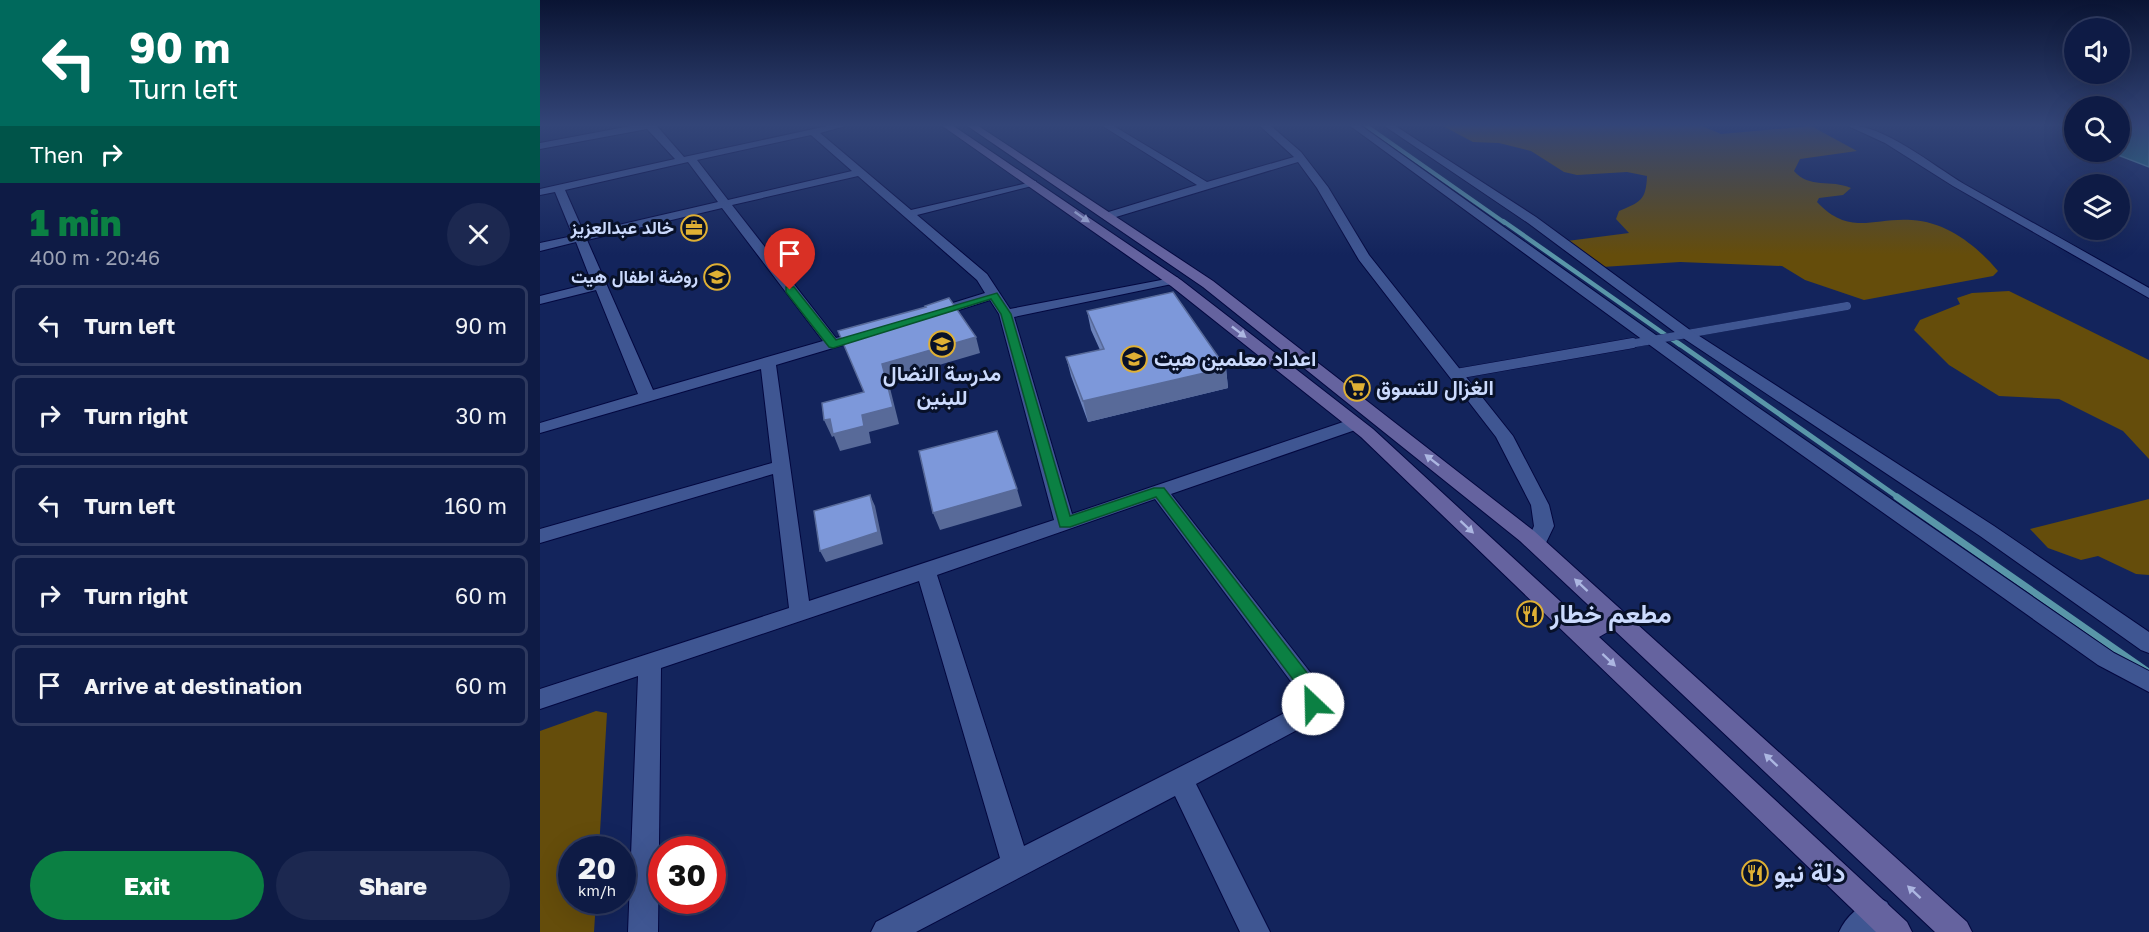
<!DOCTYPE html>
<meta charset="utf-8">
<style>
:root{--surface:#0e1b45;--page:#1c2850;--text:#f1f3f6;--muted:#9ba1b3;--line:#2e395e;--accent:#0b8043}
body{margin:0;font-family:"Golos Text",Vazirmatn,sans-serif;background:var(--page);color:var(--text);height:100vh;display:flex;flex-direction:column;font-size:22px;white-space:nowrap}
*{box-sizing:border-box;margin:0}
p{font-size:20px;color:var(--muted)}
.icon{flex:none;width:33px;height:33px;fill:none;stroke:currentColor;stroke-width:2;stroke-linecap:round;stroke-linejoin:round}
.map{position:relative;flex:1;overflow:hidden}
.drawer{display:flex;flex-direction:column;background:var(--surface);width:540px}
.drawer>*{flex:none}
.banner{background:#00695c;color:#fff;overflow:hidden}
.buttons{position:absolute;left:1524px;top:18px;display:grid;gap:12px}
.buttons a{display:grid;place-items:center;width:66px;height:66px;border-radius:50%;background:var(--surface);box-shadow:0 6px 24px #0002,0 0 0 2px var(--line);font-size:30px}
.speed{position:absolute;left:18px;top:836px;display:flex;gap:12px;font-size:30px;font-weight:700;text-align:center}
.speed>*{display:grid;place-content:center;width:78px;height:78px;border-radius:50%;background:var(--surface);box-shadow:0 6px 24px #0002,0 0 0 2px var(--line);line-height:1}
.speed small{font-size:15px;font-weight:400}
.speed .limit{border:9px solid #d22;background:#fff;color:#111}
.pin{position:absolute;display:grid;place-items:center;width:51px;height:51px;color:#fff;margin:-62px -26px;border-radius:50% 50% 50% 0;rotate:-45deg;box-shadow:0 0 6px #0007}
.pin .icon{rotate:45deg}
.me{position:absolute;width:66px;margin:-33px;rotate:336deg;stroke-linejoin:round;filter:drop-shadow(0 0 4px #0008)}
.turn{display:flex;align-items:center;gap:21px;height:126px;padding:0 30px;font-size:27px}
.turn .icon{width:78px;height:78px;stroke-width:2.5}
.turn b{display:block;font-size:42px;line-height:51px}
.then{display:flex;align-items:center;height:57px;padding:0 30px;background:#0003;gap:12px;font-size:22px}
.round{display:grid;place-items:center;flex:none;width:63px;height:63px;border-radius:32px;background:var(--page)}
.head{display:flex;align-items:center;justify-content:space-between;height:102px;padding:0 30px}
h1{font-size:36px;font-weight:800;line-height:45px;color:var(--accent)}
.primary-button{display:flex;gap:12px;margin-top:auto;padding:12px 30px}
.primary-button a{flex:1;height:69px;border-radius:36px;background:var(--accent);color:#fff;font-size:24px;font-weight:800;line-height:69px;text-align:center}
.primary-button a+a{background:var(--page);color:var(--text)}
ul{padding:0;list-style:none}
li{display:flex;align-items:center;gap:18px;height:81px;margin:0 12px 9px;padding:0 18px;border:3px solid var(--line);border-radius:9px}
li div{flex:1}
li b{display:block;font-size:22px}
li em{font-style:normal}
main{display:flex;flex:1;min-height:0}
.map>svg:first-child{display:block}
.green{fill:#654d0b}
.water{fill:#287983;stroke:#5996a8;stroke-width:1.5}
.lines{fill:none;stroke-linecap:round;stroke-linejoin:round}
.stream-far3{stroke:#5996a8;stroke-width:4}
.stream-far2{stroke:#5996a8;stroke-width:4.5}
.stream-far1{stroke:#5996a8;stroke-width:5}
.stream{stroke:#5996a8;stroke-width:7}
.service-far1-casing{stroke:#03073f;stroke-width:8}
.service-casing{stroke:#03073f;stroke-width:11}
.minor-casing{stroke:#03073f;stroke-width:2}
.secondary-casing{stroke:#03073f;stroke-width:2}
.service-far1{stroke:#3f5692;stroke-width:8}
.service{stroke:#3f5692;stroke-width:10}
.minor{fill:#3f5692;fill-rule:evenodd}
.secondary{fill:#65639f;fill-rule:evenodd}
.wall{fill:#6c83bb}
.shaded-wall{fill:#586a99}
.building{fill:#7d98da;stroke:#586a99;stroke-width:1.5}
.oneway{fill:#acb6e1}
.route{fill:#0b8043;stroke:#07532c;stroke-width:1.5}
.labels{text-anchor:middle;stroke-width:6;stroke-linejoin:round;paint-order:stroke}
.far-poi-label{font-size:18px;font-weight:bold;fill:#cbdafd;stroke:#081129;text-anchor:end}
.poi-label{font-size:21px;font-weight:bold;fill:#cbdafd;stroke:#081129;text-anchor:start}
.near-poi-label{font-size:26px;font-weight:bold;fill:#cbdafd;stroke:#081129;text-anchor:start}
</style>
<main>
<section class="drawer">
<div class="banner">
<div class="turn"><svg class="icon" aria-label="left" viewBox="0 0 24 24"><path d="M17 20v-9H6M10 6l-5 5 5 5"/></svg><div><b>90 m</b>Turn left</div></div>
<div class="then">Then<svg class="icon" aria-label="right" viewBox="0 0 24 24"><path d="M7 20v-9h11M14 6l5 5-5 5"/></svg></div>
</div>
<div class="head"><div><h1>1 min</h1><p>400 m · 20:46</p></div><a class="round"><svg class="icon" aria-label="close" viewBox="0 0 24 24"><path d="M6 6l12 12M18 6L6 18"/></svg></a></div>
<ul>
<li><svg class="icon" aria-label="left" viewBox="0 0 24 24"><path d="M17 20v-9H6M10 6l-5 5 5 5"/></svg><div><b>Turn left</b></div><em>90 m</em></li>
<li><svg class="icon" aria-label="right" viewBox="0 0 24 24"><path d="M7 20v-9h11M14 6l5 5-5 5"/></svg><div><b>Turn right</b></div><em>30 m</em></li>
<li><svg class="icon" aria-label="left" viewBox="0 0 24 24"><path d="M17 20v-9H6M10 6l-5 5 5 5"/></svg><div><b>Turn left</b></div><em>160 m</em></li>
<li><svg class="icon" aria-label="right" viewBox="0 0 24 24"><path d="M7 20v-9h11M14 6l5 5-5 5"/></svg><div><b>Turn right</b></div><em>60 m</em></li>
<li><svg class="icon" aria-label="arrive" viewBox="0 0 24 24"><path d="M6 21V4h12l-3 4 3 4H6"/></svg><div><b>Arrive at destination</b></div><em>60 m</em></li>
</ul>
<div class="primary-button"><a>Exit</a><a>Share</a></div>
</section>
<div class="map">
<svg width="1609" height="932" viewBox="0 0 1609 932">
<rect width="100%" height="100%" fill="#13245c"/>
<path class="green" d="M 901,125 L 1160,125 L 1181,134 L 1271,126 L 1317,151 L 1260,159 L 1254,171 C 1269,189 1291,179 1311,188 L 1303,195 L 1279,198 L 1277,202 C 1310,237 1333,217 1372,220 C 1407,222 1437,246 1458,271 L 1453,276 L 1324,300 L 1265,280 L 1242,266 L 1140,262 L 1062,267 L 1027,241 L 1089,233 L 1076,219 L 1079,211 C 1100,202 1106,201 1107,176 L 1087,172 L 1037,175 L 1024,172 L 991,151 L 959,143 L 933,142 Z
M 1469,291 L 1609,360 L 1609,459 L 1583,431 L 1519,399 L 1459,396 L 1409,365 L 1374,330 L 1380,320 L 1420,304 L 1417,298 L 1432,293 Z
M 1609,499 L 1609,575 L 1596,574 L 1558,556 L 1541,560 L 1508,548 L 1490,529 Z
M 56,711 L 67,713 L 59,849 L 32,849 L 32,900 L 56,900 L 54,932 L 0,932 L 0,731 Z"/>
<path class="water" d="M 1580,125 L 1609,125 L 1609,167 L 1570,152 L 1580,152 Z"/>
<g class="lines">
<path class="stream-far3" d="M 825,125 L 965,223"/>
<path class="stream-far2" d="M 963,221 L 1140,345"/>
<path class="stream-far1" d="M 1138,343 L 1359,498"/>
<path class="stream" d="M 1357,497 L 1607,671"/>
<g class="service-far1-casing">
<path id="service-far1" d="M 1084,345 L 1307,306"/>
</g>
<g class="service-casing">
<path id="service" d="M 916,374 L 1093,343"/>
</g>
<g class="minor-casing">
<path id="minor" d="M 96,125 L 116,125 L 144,157 L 292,125 L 309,125 L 280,133 L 371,210 L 496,181 L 496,185 L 377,215 L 447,274 L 470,309 L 637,277 L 639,280 L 632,284 L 474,317 L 532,514 L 809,420 L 821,420 L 823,424 L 821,428 L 631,494 L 777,681 L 785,704 L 770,723 L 656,784 L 730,932 L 700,932 L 635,796 L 376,932 L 331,932 L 336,922 L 460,858 L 379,581 L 121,668 L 118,932 L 88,932 L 98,676 L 0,709 L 0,689 L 249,608 L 233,474 L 0,543 L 0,529 L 232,463 L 221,369 L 0,433 L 0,423 L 98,394 L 56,290 L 0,304 L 0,296 L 52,283 L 36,242 L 0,251 L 0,243 L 33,236 L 15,192 L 0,195 L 0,189 L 135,159 L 107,129 L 0,149 L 0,143 ZM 271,135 L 312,171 L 188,200 L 157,160 ZM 148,162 L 178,202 L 44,233 L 25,190 ZM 318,176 L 437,280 L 445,293 L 387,311 L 387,317 L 397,317 L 450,300 L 459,314 L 514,520 L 269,601 L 236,365 L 330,337 L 332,334 L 325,330 L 296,338 L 192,205 ZM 182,208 L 283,341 L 113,390 L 47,240 ZM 615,499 L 758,691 L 760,701 L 752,709 L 701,736 L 484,846 L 397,575 Z
M 561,125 L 572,125 L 667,182 L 754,157 L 719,125 L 730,125 L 761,152 L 788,187 L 829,255 L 973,436 L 1009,505 L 1014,526 L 1003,549 L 989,549 L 986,544 L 994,526 L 991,505 L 956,437 L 819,260 L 777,188 L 758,162 L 566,220 L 560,216 L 562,214 L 657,185 Z
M 809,125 L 820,125 L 1216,406 L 1574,653 L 1609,671 L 1609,692 L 1558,665 L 1204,414 Z
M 843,125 L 854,125 L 996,217 L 1150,330 L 1454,526 L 1609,632 L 1609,653 L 1601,650 L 1440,536 L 1140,336 L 988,223 Z
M 1306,125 C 1344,124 1392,165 1424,184 C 1486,219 1547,253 1609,288 L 1609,298 L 1413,186 L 1345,143 Z
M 1337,897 L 1347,902 L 1352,912 L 1347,922 L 1336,932 L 1299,932 C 1306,916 1321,904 1337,897 Z"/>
</g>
<g class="secondary-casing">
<path id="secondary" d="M 401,125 L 412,125 L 641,280 L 833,429 L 1045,624 L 1060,616 L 980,541 L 663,287 L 426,125 L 437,125 L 673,281 L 994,531 L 1427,922 L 1432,932 L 1395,932 L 1073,629 L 1059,637 L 1367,922 L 1372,932 L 1336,932 L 821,437 L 631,286 Z"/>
</g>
<use href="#service-far1" class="service-far1"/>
<use href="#service" class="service"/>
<use href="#minor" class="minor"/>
<use href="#secondary" class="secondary"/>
</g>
<path class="wall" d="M 547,311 L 686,368 L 688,388 L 548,422 L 531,376 L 526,357 L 560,350 L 551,330 Z"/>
<path class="shaded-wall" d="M 436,337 L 440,353 L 348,380 L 359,424 L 329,432 L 331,443 L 300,451 L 294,436 L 292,437 L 284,420 L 322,415 L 342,364 Z
M 686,368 L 688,388 L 548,422 L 543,401 Z
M 477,489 L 482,506 L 400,530 L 393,513 Z
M 330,495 L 335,506 L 343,544 L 286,562 L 280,551 Z"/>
<path class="building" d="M 633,292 L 686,368 L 543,401 L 526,357 L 564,349 L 547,311 Z
M 409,298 L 436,337 L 342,364 L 353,407 L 322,415 L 324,426 L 293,434 L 290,419 L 284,420 L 282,403 L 324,392 L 298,331 L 386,307 L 385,306 Z
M 457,431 L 477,489 L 393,513 L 379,451 Z
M 330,495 L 338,532 L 280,551 L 274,511 Z"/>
<defs><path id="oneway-solid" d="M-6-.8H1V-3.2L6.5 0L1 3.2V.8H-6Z" transform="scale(1.5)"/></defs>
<g class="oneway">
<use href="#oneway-solid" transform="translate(542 217) rotate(35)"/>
<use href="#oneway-solid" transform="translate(699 332) rotate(38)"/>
<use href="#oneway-solid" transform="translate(892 460) rotate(-142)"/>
<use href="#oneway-solid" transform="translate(927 527) rotate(43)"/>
<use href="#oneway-solid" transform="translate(1041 585) rotate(-137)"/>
<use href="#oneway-solid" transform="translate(1069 660) rotate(43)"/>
<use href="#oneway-solid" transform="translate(1231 760) rotate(-137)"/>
<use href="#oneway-solid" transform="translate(1374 892) rotate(-137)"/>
</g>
<linearGradient id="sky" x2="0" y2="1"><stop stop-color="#0a1433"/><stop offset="0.49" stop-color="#334578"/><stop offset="1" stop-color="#334578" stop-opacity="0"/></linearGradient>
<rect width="1609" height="255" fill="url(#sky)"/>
<path class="route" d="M 246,287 L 254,287 L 296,340 L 457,293 L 471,314 L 530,516 L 614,488 L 624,488 L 775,683 L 782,704 L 779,709 L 773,711 L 766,709 L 761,690 L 616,497 L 530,527 L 520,527 L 461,314 L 451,299 L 293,348 L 289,347 L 246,292 Z"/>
<defs>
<g id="office-ring" transform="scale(1.35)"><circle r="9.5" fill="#081129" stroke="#dfb034" stroke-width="1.5"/><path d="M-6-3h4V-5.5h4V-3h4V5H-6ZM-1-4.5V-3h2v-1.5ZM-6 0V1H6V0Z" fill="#dfb034"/></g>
<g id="school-ring" transform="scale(1.35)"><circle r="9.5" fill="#081129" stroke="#dfb034" stroke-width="1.5"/><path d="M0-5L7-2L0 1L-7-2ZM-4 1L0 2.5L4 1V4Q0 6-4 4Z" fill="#dfb034"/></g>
<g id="supermarket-ring" transform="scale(1.35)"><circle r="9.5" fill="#081129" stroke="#dfb034" stroke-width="1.5"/><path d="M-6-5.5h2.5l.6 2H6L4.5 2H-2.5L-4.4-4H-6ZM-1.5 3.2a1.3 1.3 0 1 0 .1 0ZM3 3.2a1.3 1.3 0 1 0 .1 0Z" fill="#dfb034"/></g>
<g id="restaurant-ring" transform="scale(1.35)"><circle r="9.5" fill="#081129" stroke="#dfb034" stroke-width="1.5"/><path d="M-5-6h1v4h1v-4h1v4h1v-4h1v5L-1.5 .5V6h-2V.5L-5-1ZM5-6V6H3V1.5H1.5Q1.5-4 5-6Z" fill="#dfb034"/></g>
</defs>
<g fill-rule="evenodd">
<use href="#office-ring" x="154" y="228"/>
<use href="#school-ring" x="177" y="277"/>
<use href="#school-ring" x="402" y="344"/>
<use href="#school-ring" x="594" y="359"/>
<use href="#supermarket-ring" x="817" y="388"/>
<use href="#restaurant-ring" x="990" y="614"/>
<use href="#restaurant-ring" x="1215" y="873"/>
</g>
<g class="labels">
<g class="far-poi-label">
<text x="134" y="234">خالد عبدالعزيز</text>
<text x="158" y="283">روضة اطفال هيت</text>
</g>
<g class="poi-label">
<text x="614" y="366">اعداد معلمين هيت</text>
<text x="402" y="381" text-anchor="middle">مدرسة النضال<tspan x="402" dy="24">للبنين</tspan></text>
<text x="836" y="395">الغزال للتسوق</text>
</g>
<g class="near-poi-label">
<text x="1010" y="623">مطعم خطار</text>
<text x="1234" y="882">دلة نيو</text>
</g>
</g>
</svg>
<div class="buttons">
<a><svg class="icon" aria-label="sound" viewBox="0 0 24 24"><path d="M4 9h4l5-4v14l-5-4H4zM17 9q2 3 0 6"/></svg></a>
<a><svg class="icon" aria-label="search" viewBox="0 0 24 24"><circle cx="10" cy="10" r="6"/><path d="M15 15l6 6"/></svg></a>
<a><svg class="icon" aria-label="layers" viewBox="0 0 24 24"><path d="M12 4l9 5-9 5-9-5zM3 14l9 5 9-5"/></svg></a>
</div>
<div class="speed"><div>20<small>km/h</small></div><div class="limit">30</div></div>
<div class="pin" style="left:250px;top:290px;background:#d93025"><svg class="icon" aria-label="arrive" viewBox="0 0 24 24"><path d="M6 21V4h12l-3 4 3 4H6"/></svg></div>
<svg class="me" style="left:773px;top:704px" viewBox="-20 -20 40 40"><circle r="19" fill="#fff"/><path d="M0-13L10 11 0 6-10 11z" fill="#0b8043"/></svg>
</div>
</main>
